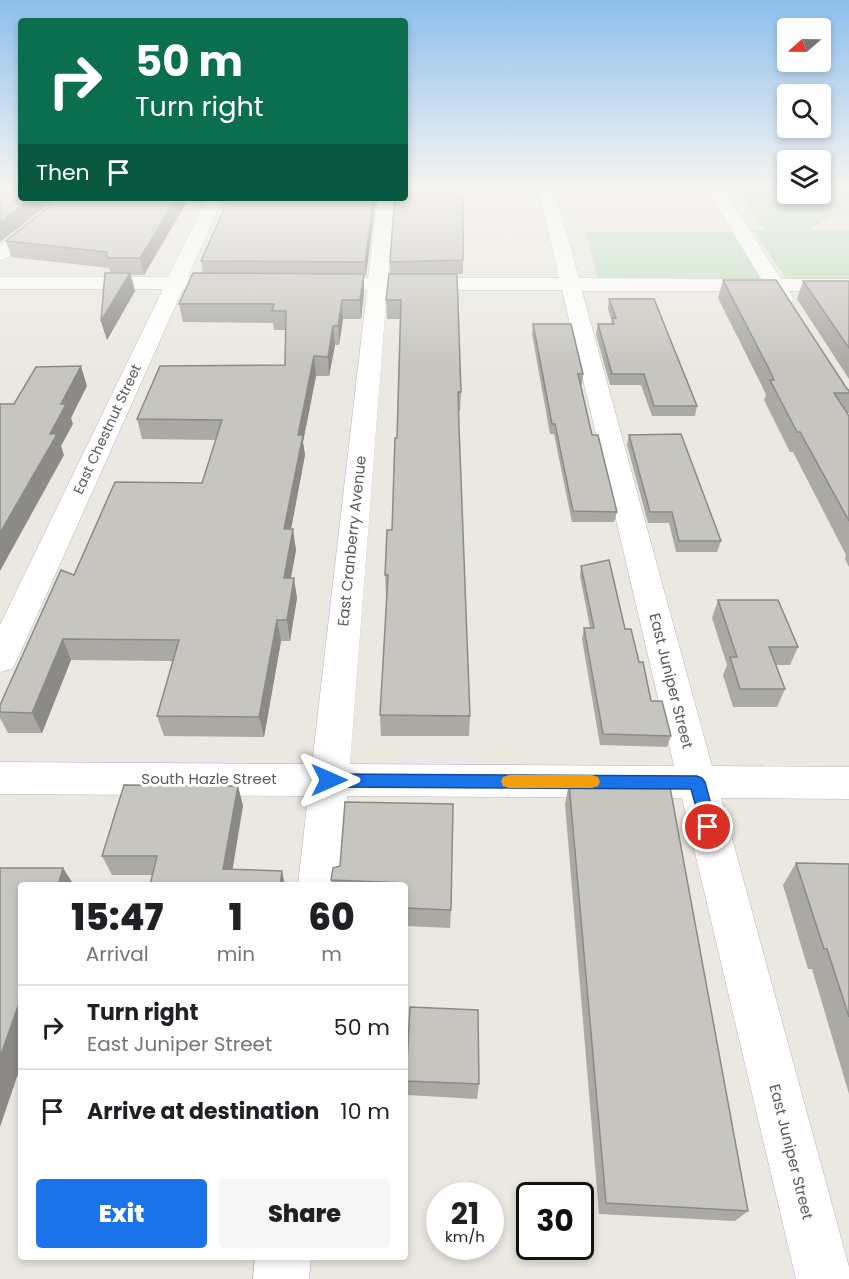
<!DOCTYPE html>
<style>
:root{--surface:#fff;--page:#f6f6f6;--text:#202124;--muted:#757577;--line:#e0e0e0;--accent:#1a73e8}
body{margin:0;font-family:Poppins,sans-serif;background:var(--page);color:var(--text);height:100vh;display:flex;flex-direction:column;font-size:22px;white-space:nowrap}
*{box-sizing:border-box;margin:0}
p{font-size:20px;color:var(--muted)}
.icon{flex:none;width:33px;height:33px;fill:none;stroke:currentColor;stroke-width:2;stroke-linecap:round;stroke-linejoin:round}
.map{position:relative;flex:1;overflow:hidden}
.panel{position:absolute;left:18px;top:882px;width:390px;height:378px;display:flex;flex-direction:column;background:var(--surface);border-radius:6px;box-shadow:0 3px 9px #0003}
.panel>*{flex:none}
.guide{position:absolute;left:18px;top:18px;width:390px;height:183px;border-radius:6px;box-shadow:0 3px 9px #0003;background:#0b6e4f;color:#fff;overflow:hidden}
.needle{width:39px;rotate:250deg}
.tools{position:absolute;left:777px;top:18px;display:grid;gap:12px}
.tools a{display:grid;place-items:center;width:54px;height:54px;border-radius:6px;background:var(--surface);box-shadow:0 3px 9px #0003;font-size:30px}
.speed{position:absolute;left:426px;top:1182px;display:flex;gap:12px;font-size:30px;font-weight:700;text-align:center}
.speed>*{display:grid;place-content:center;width:78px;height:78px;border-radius:50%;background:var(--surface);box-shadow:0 3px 9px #0003;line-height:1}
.speed small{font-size:15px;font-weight:400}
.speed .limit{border:3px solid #111;border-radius:9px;background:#fff;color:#111}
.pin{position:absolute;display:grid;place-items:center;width:51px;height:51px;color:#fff;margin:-26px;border:3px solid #fff;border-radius:50%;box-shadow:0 2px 6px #0007}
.me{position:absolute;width:66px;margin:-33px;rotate:90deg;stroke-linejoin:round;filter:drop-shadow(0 0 4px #0008)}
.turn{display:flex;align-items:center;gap:21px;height:126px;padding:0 18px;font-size:27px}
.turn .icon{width:78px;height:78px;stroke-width:2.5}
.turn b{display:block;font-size:42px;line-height:51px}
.then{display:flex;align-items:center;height:57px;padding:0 18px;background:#0003;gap:12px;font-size:22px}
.eta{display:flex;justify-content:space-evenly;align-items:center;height:102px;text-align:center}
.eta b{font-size:36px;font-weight:800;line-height:42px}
.action{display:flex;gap:12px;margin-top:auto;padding:12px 18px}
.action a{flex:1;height:69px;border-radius:6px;background:var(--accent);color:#fff;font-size:24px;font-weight:800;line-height:69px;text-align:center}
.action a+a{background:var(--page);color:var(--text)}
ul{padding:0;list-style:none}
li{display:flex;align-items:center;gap:18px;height:84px;padding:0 18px;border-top:2px solid var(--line)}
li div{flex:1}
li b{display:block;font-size:22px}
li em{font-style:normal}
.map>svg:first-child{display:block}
.green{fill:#bfdfc1}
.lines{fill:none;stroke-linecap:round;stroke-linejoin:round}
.minor-casing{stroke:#b3b5b9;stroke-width:1}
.minor{fill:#fff;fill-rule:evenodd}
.wall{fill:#aba9a4}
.shaded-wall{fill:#8b8a86}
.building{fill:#c7c5bf;stroke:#8b8a86;stroke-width:1.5}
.route{fill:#1a73e8;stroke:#114b97;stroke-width:1.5}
.slow{fill:#f59e0b}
.labels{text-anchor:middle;stroke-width:6;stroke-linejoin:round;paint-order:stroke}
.far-street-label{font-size:14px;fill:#595b5f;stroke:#fff}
.street-label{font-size:15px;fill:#595b5f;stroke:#fff}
</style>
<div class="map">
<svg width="849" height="1279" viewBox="0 0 849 1279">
<rect width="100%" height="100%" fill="#eae8e0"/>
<path class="green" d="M 735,188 L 787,188 L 788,194 L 820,194 L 821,188 L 849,188 L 849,216 L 831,216 L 808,230 L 849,231 L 849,280 L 787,280 L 753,230 L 765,230 Z
M 586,232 L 732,232 L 761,280 L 598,279 Z"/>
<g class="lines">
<g class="minor-casing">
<path id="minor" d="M 538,188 L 554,188 L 579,278 L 761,279 L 706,188 L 722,188 L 781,279 L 849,279 L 849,291 L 789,291 L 794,299 L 791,303 L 784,305 L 777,303 L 769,291 L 582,291 L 712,766 L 849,767 L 849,799 L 721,798 L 849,1267 L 849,1279 L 796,1279 L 682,798 L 347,796 L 340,885 L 298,885 L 308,796 L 0,794 L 0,762 L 312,764 L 367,290 L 320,290 L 313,288 L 310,284 L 313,280 L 320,278 L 368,278 L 378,198 L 394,198 L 388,278 L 559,278 ZM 387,290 L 562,290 L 674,766 L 350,764 Z
M 61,198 L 80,198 L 7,258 L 0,260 L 0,245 Z
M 207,198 L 223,198 L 188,277 L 232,277 L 239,279 L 242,283 L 239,287 L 232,289 L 183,289 L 17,660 L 12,669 L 0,672 L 0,625 L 163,289 L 0,289 L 0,277 L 168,277 Z
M 255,1257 L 311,1257 L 309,1279 L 253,1279 Z"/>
</g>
<use href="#minor" class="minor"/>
</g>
<path class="wall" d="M 60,198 L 189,198 L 144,275 L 131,275 L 135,291 L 107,340 L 101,321 L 111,273 L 109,268 L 11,257 L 6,241 Z
M 229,198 L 376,198 L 366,276 L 364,276 L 364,292 L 361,319 L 343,319 L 339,345 L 335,345 L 329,376 L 316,376 L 303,442 L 305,455 L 291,529 L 296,550 L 291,578 L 297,598 L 290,641 L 281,641 L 264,737 L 164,736 L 157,716 L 173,661 L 71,660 L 42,733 L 8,733 L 0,718 L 0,705 L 74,575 L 202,483 L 216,440 L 142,439 L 137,419 L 285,365 L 286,330 L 274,330 L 273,323 L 183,322 L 179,304 L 203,274 L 201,261 Z
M 463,260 L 463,274 L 457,274 L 461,392 L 460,411 L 458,411 L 470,716 L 469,736 L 381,736 L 380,715 L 387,596 L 386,596 L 385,575 L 392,530 L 397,438 L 400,319 L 387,319 L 386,300 L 390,274 L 390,262 Z
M 723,280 L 847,389 L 849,390 L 849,413 L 847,413 L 849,416 L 849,567 L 845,559 L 846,555 L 793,452 L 790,452 L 764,400 L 766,395 L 762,386 L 718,298 Z
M 803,281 L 849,281 L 849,379 L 797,299 Z
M 609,299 L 697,406 L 695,416 L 652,416 L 641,385 L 610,385 L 596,334 L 598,324 L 611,324 L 612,321 L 608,309 Z
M 533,324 L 583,374 L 582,385 L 580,385 L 592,435 L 617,512 L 614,522 L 572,522 L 554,434 L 550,434 L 532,334 Z
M 629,435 L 721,541 L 717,552 L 676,552 L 669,523 L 648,523 L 627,445 Z
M 581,566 L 625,629 L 639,662 L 651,701 L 671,736 L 667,747 L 600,745 L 582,639 L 584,628 L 590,628 L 580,576 Z
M 718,600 L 798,647 L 790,665 L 776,665 L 785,689 L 777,707 L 733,707 L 723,675 L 727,665 L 712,618 Z
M 569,783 L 748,1211 L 735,1221 L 599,1214 L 565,804 Z
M 238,786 L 243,806 L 152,875 L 112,875 L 102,856 Z
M 345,802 L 451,910 L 450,928 L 405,926 L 405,885 L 332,885 L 331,880 L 340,866 Z
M 796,863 L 849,864 L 849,1094 L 812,969 L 808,969 L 783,885 Z
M 406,1081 L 479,1084 L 477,1099 L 407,1095 Z"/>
<path class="shaded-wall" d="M 32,198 L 57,198 L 0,242 L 0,222 Z
M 177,198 L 189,198 L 144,275 L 140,258 Z
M 374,198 L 376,198 L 366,276 L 365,262 Z
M 130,273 L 135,291 L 107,340 L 101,321 Z
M 364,274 L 364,292 L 361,319 L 360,300 Z
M 342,300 L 343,319 L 339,345 L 338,326 Z
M 333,326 L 335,345 L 329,376 L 328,357 Z
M 314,356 L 316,376 L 303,442 L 305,455 L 287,550 L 284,529 L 298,435 Z
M 81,366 L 87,386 L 71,418 L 73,424 L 61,446 L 64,455 L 0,571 L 0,533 L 50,434 L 61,404 Z
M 293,529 L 296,550 L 287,598 L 284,578 Z
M 294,578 L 297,598 L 290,641 L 287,620 Z
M 277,620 L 281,641 L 264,737 L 259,717 Z
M 63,639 L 71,660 L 42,733 L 32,713 Z
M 238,786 L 243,806 L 230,885 L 223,869 Z
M 63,868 L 74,885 L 58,885 Z
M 282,871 L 285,885 L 280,885 Z
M 21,998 L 21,1065 L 0,1127 L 0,1057 Z"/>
<path class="building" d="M 0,188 L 21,188 L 21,198 L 32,198 L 0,222 Z
M 405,188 L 463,188 L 463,260 L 390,262 L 395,198 L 405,198 Z
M 60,198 L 177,198 L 140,258 L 107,258 L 107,252 L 6,241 Z
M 229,198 L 374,198 L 365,262 L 201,261 Z
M 105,273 L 130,273 L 101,321 Z
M 193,273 L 364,274 L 360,300 L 342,300 L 338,326 L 333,326 L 328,357 L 314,356 L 298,435 L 303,435 L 284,529 L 293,529 L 284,578 L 294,578 L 287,620 L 277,620 L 259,717 L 157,716 L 179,640 L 63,639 L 32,713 L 0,712 L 0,705 L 61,570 L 74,575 L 115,482 L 202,483 L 222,420 L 137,419 L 160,366 L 285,365 L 286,311 L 272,311 L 274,304 L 179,304 Z
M 389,274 L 457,274 L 461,392 L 458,392 L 459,427 L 470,716 L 380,715 L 388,575 L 385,575 L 387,530 L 392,530 L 395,438 L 397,438 L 401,300 L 386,300 Z
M 723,280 L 776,280 L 847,389 L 849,390 L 849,393 L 834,393 L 849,416 L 849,521 L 800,432 L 797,432 L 770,380 L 774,380 L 768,367 Z
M 803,281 L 849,281 L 849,348 Z
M 609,299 L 654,299 L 697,406 L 654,406 L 644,374 L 612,374 L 598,324 L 614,324 L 612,318 L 616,318 Z
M 533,324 L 571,324 L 583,374 L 578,374 L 592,435 L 598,435 L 617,512 L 573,511 L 555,424 L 552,424 Z
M 81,366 L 61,404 L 66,404 L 50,434 L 57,434 L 0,533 L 0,404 L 14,404 L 36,367 Z
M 681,434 L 721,541 L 679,541 L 672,512 L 650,512 L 629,435 Z
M 609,560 L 625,629 L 631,629 L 639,662 L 643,662 L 651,701 L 662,701 L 671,736 L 603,734 L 584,628 L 594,628 L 581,566 Z
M 718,600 L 778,600 L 798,647 L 769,647 L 785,689 L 740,689 L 730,657 L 737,657 Z
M 569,783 L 670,787 L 748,1211 L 606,1203 Z
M 124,785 L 238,786 L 223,869 L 282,871 L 280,885 L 150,885 L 157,856 L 102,856 Z
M 345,802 L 453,804 L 451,910 L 405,908 L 405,883 L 331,880 L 333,868 L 340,866 Z
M 796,863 L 849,864 L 849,1017 L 827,949 L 824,949 Z
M 0,868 L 63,868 L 58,885 L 21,885 L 21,998 L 0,1057 Z
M 410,1007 L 478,1010 L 479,1084 L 406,1081 Z"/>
<linearGradient id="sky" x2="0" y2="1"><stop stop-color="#8dbeed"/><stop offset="0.51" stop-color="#f6f5f1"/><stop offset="1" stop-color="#f6f5f1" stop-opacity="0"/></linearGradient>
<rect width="849" height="367" fill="url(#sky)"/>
<path class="route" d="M 329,774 L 697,776 L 702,778 L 705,782 L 717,827 L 714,832 L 708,835 L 703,832 L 691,789 L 329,787 L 324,785 L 321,780 L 324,776 Z"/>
<path class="slow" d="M 509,775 L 592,775 L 598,777 L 600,782 L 598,786 L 592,788 L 509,788 L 503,786 L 501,781 L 503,777 Z"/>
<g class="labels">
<g class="far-street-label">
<text transform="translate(107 429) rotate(-65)" y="5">East Chestnut Street</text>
</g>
<g class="street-label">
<text transform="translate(352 541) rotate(-84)" y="5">East Cranberry Avenue</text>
<text transform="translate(671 681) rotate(76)" y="5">East Juniper Street</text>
<text x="209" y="784">South Hazle Street</text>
<text transform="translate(791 1152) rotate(76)" y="5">East Juniper Street</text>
</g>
</g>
</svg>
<div class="tools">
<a><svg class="needle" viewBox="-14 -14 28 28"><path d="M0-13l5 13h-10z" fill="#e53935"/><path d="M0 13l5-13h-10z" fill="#757577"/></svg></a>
<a><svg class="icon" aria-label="search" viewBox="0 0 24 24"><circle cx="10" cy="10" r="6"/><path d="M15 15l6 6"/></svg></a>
<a><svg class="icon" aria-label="layers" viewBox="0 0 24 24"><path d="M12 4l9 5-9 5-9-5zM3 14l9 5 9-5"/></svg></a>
</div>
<div class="speed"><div>21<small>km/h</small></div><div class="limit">30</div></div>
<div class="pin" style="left:708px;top:827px;background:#d93025"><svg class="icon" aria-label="arrive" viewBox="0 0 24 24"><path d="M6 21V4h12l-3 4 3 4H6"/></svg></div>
<svg class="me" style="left:329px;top:780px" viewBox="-20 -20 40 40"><path d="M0-17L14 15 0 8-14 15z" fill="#1a73e8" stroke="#fff" stroke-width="4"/></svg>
<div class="guide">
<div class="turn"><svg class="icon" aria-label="right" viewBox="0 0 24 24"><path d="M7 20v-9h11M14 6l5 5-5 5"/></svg><div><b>50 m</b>Turn right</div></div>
<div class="then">Then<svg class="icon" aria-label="arrive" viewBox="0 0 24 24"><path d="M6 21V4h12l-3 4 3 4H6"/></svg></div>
</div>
<section class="panel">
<div class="eta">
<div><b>15:47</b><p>Arrival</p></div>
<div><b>1</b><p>min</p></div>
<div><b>60</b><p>m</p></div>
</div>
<ul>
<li><svg class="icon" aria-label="right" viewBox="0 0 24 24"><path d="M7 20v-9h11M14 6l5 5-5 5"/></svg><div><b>Turn right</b><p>East Juniper Street</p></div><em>50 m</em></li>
<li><svg class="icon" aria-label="arrive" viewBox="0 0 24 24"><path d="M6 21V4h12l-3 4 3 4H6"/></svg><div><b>Arrive at destination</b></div><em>10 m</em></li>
</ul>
<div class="action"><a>Exit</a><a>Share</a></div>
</section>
</div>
